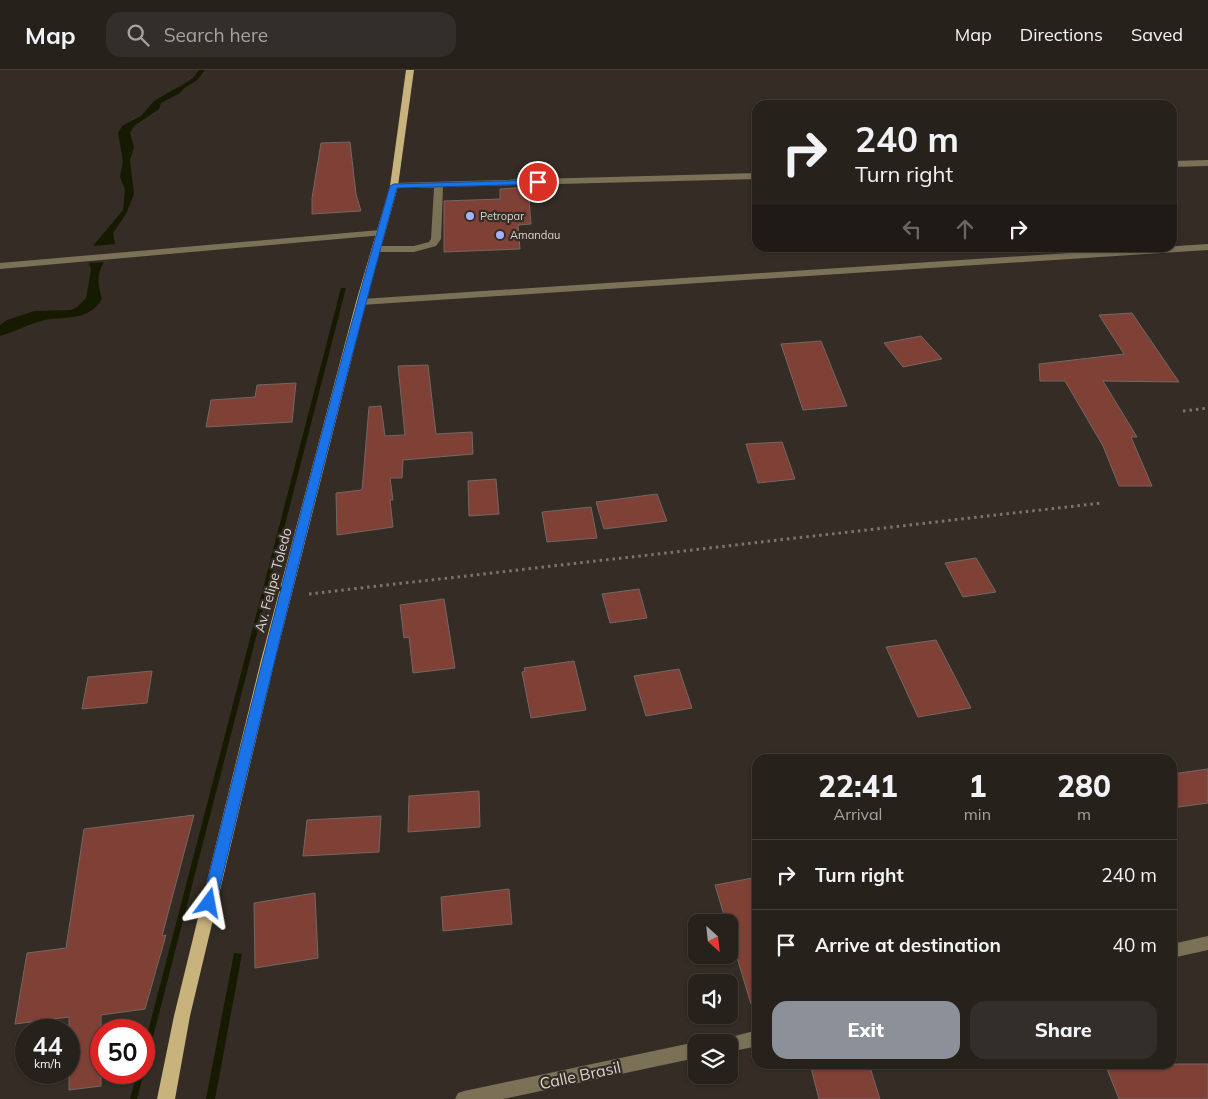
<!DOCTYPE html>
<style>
:root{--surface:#27211c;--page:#332e29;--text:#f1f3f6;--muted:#a4a3a3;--line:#433e3b;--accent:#8c9099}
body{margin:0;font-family:Mulish,sans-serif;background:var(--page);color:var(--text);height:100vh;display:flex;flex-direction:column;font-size:19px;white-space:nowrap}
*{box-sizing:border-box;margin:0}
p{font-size:16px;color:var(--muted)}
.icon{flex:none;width:28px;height:28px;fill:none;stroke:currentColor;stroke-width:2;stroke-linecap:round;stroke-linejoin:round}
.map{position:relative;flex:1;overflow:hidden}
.sheet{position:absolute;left:752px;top:684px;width:425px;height:315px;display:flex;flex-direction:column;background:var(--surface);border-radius:15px;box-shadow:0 1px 4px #0004,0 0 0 1px var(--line)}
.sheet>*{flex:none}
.top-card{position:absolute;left:752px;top:30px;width:425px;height:152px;border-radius:15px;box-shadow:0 1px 4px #0004,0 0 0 1px var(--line);background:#27211c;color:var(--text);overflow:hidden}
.needle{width:32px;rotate:153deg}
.buttons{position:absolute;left:688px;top:844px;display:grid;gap:10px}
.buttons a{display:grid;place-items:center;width:50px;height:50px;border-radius:10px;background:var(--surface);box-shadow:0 1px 4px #0004,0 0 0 1px var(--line);font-size:25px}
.speed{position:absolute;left:15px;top:949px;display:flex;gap:10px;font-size:25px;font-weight:700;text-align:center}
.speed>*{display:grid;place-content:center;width:65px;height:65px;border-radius:50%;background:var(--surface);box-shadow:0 1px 4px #0004,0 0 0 1px var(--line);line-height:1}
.speed small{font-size:12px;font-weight:400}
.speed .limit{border:8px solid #d22;background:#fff;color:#111}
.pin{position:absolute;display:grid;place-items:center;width:42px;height:42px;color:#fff;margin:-21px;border:2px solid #fff;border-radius:50%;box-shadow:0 1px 5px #0007}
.me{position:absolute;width:55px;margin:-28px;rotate:13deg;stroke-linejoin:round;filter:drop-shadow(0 0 4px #0008)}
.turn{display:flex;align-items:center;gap:18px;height:105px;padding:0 20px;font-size:22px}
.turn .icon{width:65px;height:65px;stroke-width:2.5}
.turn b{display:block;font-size:35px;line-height:42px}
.lanes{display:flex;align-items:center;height:48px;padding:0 20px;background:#0003;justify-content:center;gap:25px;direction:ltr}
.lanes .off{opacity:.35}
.eta{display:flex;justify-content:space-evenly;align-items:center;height:85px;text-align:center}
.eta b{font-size:30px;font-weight:800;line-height:35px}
.button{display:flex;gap:10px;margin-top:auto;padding:10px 20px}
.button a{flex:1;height:58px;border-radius:15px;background:var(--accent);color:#fff;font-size:20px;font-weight:800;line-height:58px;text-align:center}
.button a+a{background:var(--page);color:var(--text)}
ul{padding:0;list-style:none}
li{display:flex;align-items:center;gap:15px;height:70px;padding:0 20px;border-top:1px solid var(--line)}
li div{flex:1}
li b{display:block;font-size:19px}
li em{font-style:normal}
header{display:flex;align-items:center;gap:30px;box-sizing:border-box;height:70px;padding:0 25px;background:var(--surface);border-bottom:1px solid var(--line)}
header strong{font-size:24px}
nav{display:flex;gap:28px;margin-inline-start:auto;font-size:18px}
.search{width:350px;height:45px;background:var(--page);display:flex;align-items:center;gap:12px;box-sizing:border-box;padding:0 18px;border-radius:15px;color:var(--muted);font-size:19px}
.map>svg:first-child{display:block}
.water{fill:#161b00}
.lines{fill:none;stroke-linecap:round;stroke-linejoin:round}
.stream{fill:#161b00;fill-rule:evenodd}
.building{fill:#7f4136;stroke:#736764}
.path{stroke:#7c746f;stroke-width:3;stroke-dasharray:2.5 4;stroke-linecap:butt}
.minor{fill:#7b7157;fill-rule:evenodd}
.major{fill:#c9b37d;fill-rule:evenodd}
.route{fill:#1a73e8;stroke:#114b97}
.poi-dot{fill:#a4b2fc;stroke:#342c25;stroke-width:2}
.labels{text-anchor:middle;stroke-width:4.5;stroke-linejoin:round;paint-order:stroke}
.far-poi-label{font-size:11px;fill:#dad4d0;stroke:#342c25;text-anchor:start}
.street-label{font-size:14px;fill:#dad4d0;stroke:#342c25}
.near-street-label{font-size:16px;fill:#dad4d0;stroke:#342c25}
</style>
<header>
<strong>Map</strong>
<div class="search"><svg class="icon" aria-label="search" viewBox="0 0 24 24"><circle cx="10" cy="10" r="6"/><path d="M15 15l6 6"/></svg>Search here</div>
<nav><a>Map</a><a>Directions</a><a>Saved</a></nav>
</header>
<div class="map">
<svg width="1208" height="1029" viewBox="0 0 1208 1029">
<rect width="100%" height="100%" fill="#342c25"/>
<path class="water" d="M 178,17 L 184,18 L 180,23 L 161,33 L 159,39 L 134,56 L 130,63 L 134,77 L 130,90 L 134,124 L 126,144 L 113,163 L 115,174 L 93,176 L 123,140 L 125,120 L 120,107 L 123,91 L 118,63 L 122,56 L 141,46 L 154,31 Z
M 104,192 C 96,204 98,217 102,229 C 89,251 67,246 45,250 C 30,253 15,262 0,266 L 0,255 L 7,250 L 34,241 L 71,240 L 77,237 L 86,228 L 91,200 L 89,193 Z
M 341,218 L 346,218 L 137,1029 L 130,1029 L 137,1003 L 144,1002 L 144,977 Z
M 234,883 L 242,884 L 215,1029 L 206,1029 Z"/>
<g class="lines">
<path class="stream" d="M 199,0 L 205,0 L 197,10 L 174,25 L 170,25 L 170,23 L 193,8 Z"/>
</g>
<path class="building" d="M 350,72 L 356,124 L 361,141 L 312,144 L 312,128 L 321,73 Z
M 528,117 L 531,154 L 518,155 L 520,179 L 444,182 L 444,131 L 500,129 L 500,119 Z
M 1132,243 L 1179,312 L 1103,311 L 1137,367 L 1131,367 L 1152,416 L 1119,416 L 1103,376 L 1065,311 L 1040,311 L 1039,294 L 1124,284 L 1099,245 Z
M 921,266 L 942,289 L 903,297 L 884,273 Z
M 821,271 L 847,336 L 803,340 L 781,274 Z
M 428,295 L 436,364 L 472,362 L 473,384 L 403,390 L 402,408 L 390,408 L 393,430 L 390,430 L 393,457 L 337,465 L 336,423 L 362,420 L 369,337 L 381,336 L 385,366 L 405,365 L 398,296 Z
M 296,313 L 292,352 L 206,357 L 211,330 L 255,327 L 257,315 Z
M 782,372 L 795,409 L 758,413 L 746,374 Z
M 496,409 L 499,444 L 469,446 L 468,411 Z
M 657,424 L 667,451 L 604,459 L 596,432 Z
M 591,437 L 597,468 L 547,472 L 542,442 Z
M 976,488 L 996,522 L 963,527 L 945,493 Z
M 639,519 L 647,548 L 610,553 L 602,524 Z
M 444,529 L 455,598 L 413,603 L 409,567 L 404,568 L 400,535 Z
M 936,570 L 971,638 L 918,647 L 886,577 Z
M 574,591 L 586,640 L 531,648 L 522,602 L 525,601 L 524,598 Z
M 679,599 L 692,638 L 646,646 L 634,606 Z
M 152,601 L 147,633 L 82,639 L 88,607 Z
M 1208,699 L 1208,733 L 1172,738 L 1172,704 Z
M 479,721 L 480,757 L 408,762 L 409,726 Z
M 194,745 L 162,866 L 166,865 L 145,939 L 101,945 L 101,1016 L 69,1020 L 69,947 L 15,954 L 27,883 L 66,878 L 84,759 Z
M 381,746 L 379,782 L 303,786 L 307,750 Z
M 758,807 L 758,933 L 751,934 L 729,861 L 729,852 L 726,852 L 715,815 Z
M 509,819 L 512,854 L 443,861 L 441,827 Z
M 315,823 L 318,888 L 255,898 L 254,833 Z
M 810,994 L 869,994 L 880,1029 L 819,1029 Z
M 1105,994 L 1208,994 L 1208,1029 L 1119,1029 Z"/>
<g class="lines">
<path class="path" d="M 1183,341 L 1208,338
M 309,524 L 1101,433"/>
<path class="minor" d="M 1208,90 L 1208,96 L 1172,97 L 1172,91 Z
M 758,103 L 758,109 L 443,117 L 441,169 L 436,176 L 414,182 L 376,182 L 371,179 L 376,176 L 414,176 L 429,172 L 431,169 L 434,118 L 391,118 L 390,116 L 394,113 Z
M 380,160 L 385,163 L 383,165 L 0,199 L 0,193 Z
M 1208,174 L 1208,180 L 361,235 L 356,232 L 361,229 Z
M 1208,866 L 1208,880 L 1172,888 L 1172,874 Z
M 758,960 L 758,976 L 729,982 L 729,972 L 721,972 L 723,969 Z
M 696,972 L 696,988 L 503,1029 L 455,1029 L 458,1023 L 464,1021 Z"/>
<path class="major" d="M 406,0 L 414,0 L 398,116 L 366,232 L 275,590 L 190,946 L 175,1029 L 157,1029 L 174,946 L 261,590 L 356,232 L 390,116 Z"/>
</g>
<path class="route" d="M 538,110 L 541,111 L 541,114 L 397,118 C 332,355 273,594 216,833 L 214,838 L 209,839 L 204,838 L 202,833 C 261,593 322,354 390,116 L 394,114 Z"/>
<g class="poi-dot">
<circle cx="470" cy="146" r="5"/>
<circle cx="500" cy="165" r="5"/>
</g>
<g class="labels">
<g class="far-poi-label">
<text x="480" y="150">Petropar</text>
<text x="510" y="169">Amandau</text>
</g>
<g class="street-label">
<text transform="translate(273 510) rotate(-75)" y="5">Av. Felipe Toledo</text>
</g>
<g class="near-street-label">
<text transform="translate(580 1005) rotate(-12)" y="6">Calle Brasil</text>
</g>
</g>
</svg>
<div class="buttons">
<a><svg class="needle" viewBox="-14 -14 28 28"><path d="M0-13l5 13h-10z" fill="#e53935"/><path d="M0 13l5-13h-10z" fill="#a4a3a3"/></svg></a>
<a><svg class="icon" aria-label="sound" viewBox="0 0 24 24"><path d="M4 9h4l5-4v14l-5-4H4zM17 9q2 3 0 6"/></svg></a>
<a><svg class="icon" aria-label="layers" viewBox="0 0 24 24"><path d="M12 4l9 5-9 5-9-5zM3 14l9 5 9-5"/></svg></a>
</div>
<div class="speed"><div>44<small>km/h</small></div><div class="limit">50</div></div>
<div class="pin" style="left:538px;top:112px;background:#d93025"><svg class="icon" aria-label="arrive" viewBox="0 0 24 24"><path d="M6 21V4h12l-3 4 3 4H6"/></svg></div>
<svg class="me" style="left:209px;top:833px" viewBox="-20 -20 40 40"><path d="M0-17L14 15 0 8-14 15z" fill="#1a73e8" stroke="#fff" stroke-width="4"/></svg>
<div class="top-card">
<div class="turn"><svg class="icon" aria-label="right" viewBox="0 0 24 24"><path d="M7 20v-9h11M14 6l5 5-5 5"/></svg><div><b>240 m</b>Turn right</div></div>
<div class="lanes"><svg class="icon off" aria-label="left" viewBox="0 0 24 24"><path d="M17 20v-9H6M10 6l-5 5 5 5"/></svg><svg class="icon off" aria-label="ahead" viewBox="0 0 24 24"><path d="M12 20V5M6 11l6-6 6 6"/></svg><svg class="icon" aria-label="right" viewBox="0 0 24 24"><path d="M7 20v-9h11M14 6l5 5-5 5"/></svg></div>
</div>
<section class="sheet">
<div class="eta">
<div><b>22:41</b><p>Arrival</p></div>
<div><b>1</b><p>min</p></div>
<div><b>280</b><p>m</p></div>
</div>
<ul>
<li><svg class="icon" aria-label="right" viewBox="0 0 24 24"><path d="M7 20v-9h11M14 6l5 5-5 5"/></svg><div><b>Turn right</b></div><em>240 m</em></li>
<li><svg class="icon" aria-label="arrive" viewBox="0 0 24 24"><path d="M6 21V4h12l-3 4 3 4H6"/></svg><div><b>Arrive at destination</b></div><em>40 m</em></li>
</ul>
<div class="button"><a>Exit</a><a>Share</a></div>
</section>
</div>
